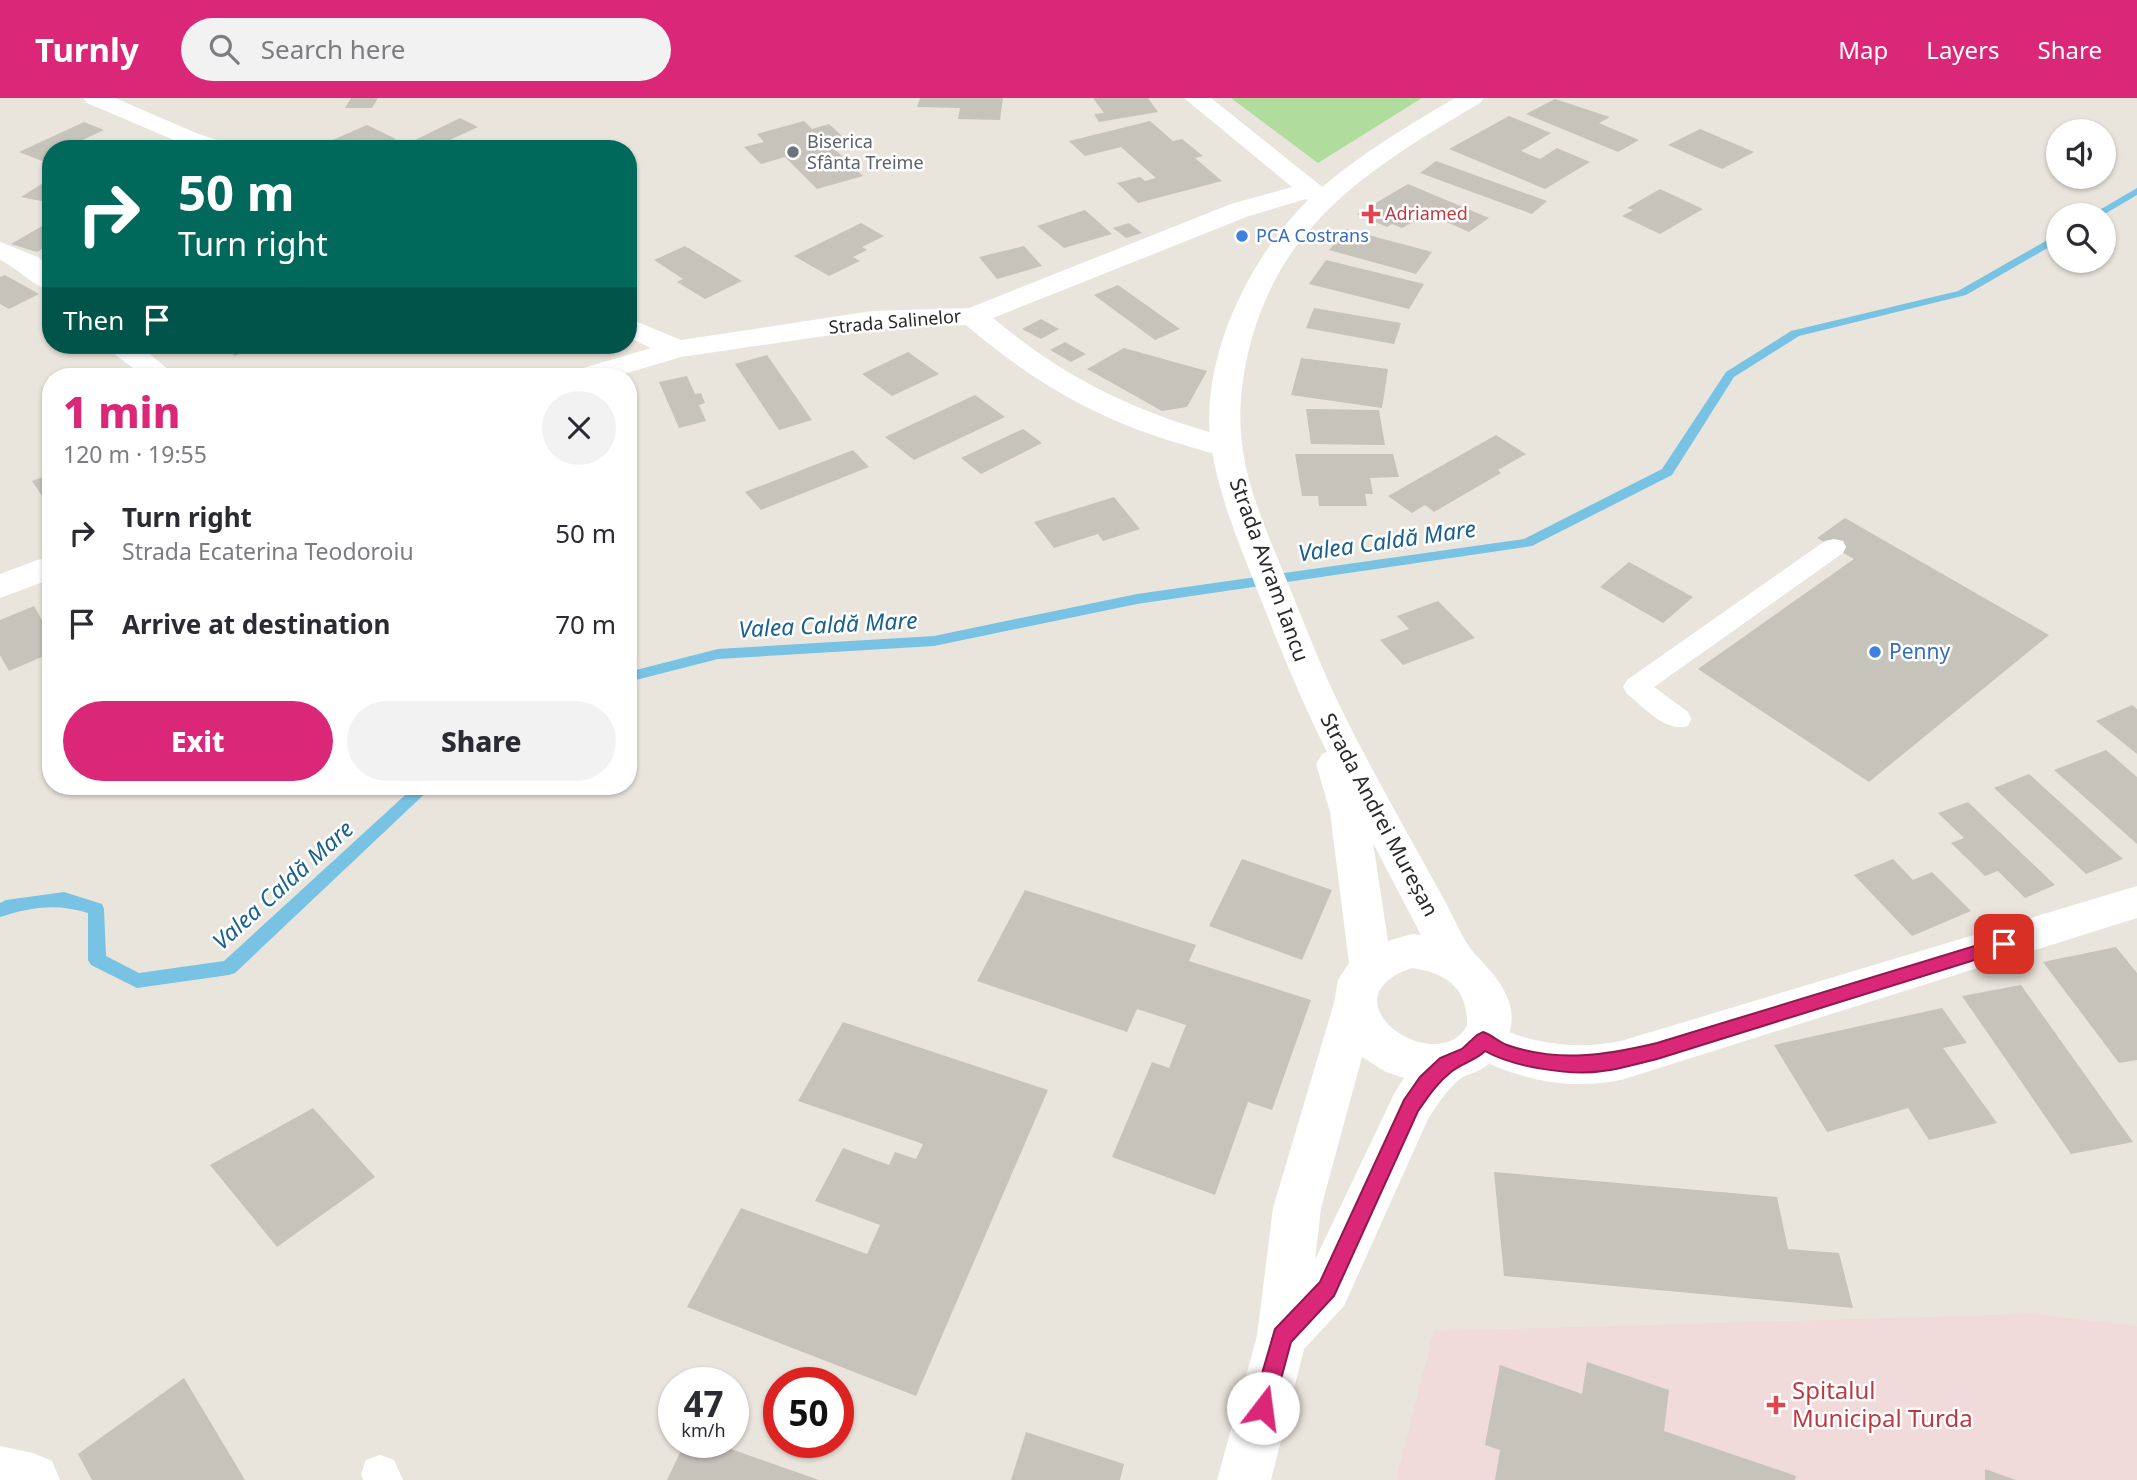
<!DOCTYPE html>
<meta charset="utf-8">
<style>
:root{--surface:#fff;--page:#f2f2f3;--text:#2b2b33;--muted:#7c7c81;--accent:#db2777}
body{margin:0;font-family:"Noto Sans",sans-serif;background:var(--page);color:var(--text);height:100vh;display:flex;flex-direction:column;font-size:26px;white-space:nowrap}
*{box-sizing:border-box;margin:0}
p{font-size:23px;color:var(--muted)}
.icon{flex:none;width:38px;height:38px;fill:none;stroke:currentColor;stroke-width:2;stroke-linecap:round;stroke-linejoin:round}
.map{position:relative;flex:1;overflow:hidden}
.panel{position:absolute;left:42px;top:270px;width:595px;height:427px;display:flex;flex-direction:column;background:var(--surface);border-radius:28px;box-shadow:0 2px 5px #0004}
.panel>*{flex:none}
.banner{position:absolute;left:42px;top:42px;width:595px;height:214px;border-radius:28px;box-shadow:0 2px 5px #0004;background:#00695c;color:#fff;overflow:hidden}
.tools{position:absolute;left:2046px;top:21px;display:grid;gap:14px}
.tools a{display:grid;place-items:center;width:70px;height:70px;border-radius:50%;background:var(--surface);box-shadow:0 2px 5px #0004;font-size:35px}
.speed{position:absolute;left:658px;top:1269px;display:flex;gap:14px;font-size:35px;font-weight:700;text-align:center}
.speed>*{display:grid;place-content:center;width:91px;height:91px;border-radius:50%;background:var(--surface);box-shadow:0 2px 5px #0004;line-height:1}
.speed small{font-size:18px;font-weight:400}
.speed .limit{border:10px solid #d22;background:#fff;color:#111}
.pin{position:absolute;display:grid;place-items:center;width:60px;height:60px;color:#fff;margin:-30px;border-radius:14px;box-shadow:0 4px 10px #0006}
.me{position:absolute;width:77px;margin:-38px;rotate:15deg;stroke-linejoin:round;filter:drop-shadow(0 0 5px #0008)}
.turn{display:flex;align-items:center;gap:24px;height:147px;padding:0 21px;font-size:32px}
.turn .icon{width:91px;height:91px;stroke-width:2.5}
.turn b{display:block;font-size:49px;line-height:60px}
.then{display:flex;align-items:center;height:66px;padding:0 21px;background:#0003;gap:14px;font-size:26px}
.round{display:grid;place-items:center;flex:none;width:74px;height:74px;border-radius:37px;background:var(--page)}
.headline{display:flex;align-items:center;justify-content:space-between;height:119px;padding:0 21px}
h1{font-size:42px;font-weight:800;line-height:52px;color:var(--accent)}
.cta{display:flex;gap:14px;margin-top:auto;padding:14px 21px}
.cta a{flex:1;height:80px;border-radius:42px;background:var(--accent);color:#fff;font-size:28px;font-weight:800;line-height:80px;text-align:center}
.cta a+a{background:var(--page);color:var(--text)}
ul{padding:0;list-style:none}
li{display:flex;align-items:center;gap:21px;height:91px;padding:0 21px}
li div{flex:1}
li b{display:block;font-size:26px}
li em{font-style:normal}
header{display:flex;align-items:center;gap:42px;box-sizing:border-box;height:98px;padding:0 35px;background:var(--accent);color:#fff}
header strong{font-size:33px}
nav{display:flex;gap:38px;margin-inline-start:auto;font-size:24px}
.search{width:490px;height:63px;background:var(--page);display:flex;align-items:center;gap:18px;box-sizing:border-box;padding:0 24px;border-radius:38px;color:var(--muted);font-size:26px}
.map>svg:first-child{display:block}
.medical{fill:#f0dada}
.green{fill:#b0dc9d}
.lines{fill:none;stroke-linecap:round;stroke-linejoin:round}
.stream{fill:#78c2e3;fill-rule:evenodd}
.building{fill:#c6c3bb}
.service{fill:#fff;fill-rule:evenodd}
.minor{fill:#fff;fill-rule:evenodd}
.secondary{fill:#fff;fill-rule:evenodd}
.route{fill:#db2777;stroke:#8e194d;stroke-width:2}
.worship-dot{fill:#6b7280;stroke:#fff;stroke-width:2.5}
.health-dot{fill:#e0444e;stroke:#fff;stroke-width:2.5}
.shop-dot{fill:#3f7fe0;stroke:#fff;stroke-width:2.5}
.labels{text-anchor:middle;stroke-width:5;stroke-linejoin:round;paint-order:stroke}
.far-worship-label{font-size:18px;fill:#5b616d;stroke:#fff;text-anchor:start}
.far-health-label{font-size:18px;fill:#be3a42;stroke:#fff;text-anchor:start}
.far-shop-label{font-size:18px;fill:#366cbe;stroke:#fff;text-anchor:start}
.far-street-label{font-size:18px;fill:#292929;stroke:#fff}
.street-label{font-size:21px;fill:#292929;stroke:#fff}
.shop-label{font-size:21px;fill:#366cbe;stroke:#fff;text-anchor:start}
.water-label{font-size:23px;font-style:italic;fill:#19608d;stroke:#fff}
.near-health-label{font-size:24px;fill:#be3a42;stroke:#fff;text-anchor:start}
</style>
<header>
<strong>Turnly</strong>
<div class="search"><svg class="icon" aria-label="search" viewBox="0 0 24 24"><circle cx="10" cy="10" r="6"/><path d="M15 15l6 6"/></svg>Search here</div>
<nav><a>Map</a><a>Layers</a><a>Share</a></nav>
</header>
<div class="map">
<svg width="2137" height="1382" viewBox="0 0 2137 1382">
<rect width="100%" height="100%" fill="#eae5dc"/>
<path class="medical" d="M 2033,1216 L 2137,1228 L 2137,1382 L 1396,1382 L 1434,1233 Z"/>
<path class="green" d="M 1231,0 L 1422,0 L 1318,65 Z"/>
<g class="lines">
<path class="stream" d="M 2137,90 L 2137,97 L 2103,117 L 2091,117 Z
M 2058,136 L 2058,144 L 1966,197 L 1799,238 L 1734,279 L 1672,377 L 1532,448 L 1137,506 L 934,548 L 718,561 L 628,584 L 628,574 L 718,551 L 934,538 L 1137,496 L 1524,441 L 1662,371 L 1726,274 L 1791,233 L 1958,193 Z
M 415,688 L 433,688 L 235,875 L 229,877 L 137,890 L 91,867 L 88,862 L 88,815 C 57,805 31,809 0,819 L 0,805 L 6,802 L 64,794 L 102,806 L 104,811 L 106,858 L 139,875 L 224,863 Z"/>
</g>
<path class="building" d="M 351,0 L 378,0 L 372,10 L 345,10 Z
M 920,0 L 1003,0 L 1000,22 L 958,21 L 960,10 L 917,9 Z
M 1093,0 L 1148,0 L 1158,14 L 1099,24 L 1094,16 L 1104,15 Z
M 1555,1 L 1610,19 L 1599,25 L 1639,42 L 1618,54 L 1526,16 Z
M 1509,18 L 1551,35 L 1521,53 L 1540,61 L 1557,50 L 1590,64 L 1545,91 L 1449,51 Z
M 460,20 L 478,29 L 430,51 L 397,51 Z
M 804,23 L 812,31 L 829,26 L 844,40 L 828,45 L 863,78 L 817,91 L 785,59 L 761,66 L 744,49 L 764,44 L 757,36 Z
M 1150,23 L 1173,43 L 1182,41 L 1203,58 L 1195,60 L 1222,83 L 1138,105 L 1117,85 L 1140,79 L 1145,83 L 1156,80 L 1121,49 L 1085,58 L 1069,43 Z
M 84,24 L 104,32 L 72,47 L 81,51 L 51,51 L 51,64 L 47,65 L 19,54 Z
M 367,27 L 396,41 L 374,51 L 312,51 Z
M 1700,31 L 1754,54 L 1722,71 L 1668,47 Z
M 1436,63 L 1547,103 L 1532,116 L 1420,75 Z
M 43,85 L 51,87 L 51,105 L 21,99 Z
M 1408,86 L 1489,120 L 1469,134 L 1415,110 L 1402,117 L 1415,123 L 1402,130 L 1392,126 L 1387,129 L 1357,116 Z
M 1660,91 L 1703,111 L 1660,136 L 1622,118 L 1633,112 L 1627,110 Z
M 1085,112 L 1112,136 L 1064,150 L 1037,128 Z
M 49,124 L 51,145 L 37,154 L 11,146 Z
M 861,125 L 884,138 L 862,149 L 867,152 L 853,159 L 860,163 L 829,178 L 794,158 Z
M 1129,125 L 1142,135 L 1126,140 L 1113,130 Z
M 1346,131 L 1432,154 L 1416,176 L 1329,152 Z
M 685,148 L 742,183 L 705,201 L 677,184 L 683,181 L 654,162 Z
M 1024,148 L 1042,168 L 997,181 L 979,159 Z
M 1326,162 L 1424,186 L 1409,211 L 1309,186 Z
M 5,177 L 39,196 L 9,211 L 0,206 L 0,179 Z
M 1118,187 L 1180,231 L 1155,242 L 1094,197 Z
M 1314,210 L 1401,225 L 1394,246 L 1306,230 Z
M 1041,221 L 1059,231 L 1041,241 L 1022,231 Z
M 1065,244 L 1086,256 L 1071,264 L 1050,252 Z
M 221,247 L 285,247 L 264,256 L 256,249 L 235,258 Z
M 1124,250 L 1207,273 L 1187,309 L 1162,313 L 1087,271 Z
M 908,254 L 939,276 L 892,298 L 862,276 Z
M 767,257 L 812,322 L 779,332 L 735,266 Z
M 1301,260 L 1388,271 L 1382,310 L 1291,297 Z
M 687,278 L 695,296 L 701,295 L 705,305 L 699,307 L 706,323 L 679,330 L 659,284 Z
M 975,297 L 1005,319 L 914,362 L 885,339 Z
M 1306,311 L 1379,312 L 1385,347 L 1311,346 Z
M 1023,331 L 1042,345 L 981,376 L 961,360 Z
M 1496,337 L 1526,356 L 1498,372 L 1501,375 L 1434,414 L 1425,407 L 1412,415 L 1388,398 Z
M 853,352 L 869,369 L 761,412 L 745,394 Z
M 1295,356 L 1393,356 L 1399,379 L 1370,380 L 1373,396 L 1365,396 L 1367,408 L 1319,408 L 1318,398 L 1302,398 Z
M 51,376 L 51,411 L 32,383 Z
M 1114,399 L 1140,431 L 1103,443 L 1098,436 L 1054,450 L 1034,424 Z
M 1845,420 L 2049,537 L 1869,684 L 1698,571 L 1854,461 L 1817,440 Z
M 1629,464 L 1693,499 L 1663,525 L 1600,489 Z
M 1438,503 L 1475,540 L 1403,567 L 1380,542 L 1409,531 L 1397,518 Z
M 34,508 L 43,524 L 51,520 L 51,555 L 9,573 L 0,557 L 0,522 Z
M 2132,607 L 2137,611 L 2137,656 L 2096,623 Z
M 2106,652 L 2137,679 L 2137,746 L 2054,672 Z
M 2029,676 L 2123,761 L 2086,776 L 1994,690 Z
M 1968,704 L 2055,787 L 2025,800 L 1998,773 L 1985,778 L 1951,745 L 1964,740 L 1938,715 Z
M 1242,761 L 1332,792 L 1302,862 L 1209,828 Z
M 1893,761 L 1913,782 L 1932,774 L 1971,813 L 1912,838 L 1854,777 Z
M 1025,792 L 1196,847 L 1189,863 L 1311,902 L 1272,1012 L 1248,1004 L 1215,1097 L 1112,1059 L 1152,964 L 1169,970 L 1186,927 L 1137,911 L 1127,934 L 977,883 Z
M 2116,849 L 2137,875 L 2137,962 L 2119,965 L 2043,864 Z
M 2021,887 L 2133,1044 L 2071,1056 L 1962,898 Z
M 1942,910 L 1967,945 L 1943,950 L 1997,1025 L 1929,1042 L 1908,1010 L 1827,1034 L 1774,947 Z
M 843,924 L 1048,992 L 916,1298 L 687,1209 L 741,1110 L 867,1156 L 880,1127 L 815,1103 L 843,1050 L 889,1067 L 895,1054 L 916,1061 L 923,1046 L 798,1003 Z
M 313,1010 L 375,1079 L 277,1149 L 210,1067 Z
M 1494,1074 L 1777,1099 L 1788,1151 L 1839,1155 L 1853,1210 L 1504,1178 Z
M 1587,1264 L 1669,1292 L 1664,1333 L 1796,1378 L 1795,1382 L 1495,1382 L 1500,1352 L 1485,1347 L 1500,1267 L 1582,1296 Z
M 184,1280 L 245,1382 L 92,1382 L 78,1356 Z
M 1026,1334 L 1124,1366 L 1120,1382 L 1011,1382 Z
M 685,1344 L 711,1344 L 819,1382 L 667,1382 Z
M 1985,1371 L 2016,1382 L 1985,1382 Z"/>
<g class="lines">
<path class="service" d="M 1834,441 L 1843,443 L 1846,449 L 1843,455 L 1654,589 L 1688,614 L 1691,621 L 1688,628 C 1665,635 1644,609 1627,596 L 1623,589 L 1627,582 L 1825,443 Z
M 380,1357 L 394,1362 L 403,1382 L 363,1382 L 361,1376 L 366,1362 Z"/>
<path class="minor" d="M 83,0 L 115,0 L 196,35 L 229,46 L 232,51 L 195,51 L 87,5 Z
M 1184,0 L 1211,0 L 1331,96 L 1335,101 L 1331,106 L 1322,109 L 1306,101 L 1249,118 L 993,220 C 1069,284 1142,317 1238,342 L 1243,349 L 1238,356 C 1219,360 1199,351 1181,346 C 1096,321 1033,284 966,227 L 872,231 L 681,259 L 617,278 L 572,278 L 577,272 L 651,250 L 628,239 L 628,220 L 681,242 L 872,213 L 969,210 L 1231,106 L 1292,89 Z
M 0,144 L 38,159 L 51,171 L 51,193 C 34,189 18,170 0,162 Z
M 107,247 L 139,247 L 176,278 L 143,278 L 111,253 Z
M 51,457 L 51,481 L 0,500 L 0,476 Z
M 2137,788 L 2137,820 L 1621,982 C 1569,993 1514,981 1468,955 L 1462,942 L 1468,929 L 1484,923 C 1496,928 1508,934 1520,938 C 1552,948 1589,950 1621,943 Z
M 0,1348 L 33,1355 L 52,1363 L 60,1382 L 0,1382 Z"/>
<path class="secondary" d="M 1455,0 L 1484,0 L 1480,5 C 1419,41 1351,81 1305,137 C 1261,189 1236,269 1241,337 C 1245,387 1268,437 1287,483 C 1301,517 1314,551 1329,585 C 1364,661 1407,733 1447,807 C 1455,822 1463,842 1474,855 C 1492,874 1516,898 1511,928 C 1508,947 1496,963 1480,972 C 1475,975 1468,976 1463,979 C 1448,989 1438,1006 1428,1021 L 1344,1208 L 1304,1251 L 1271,1382 L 1217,1382 L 1257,1238 L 1273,1110 L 1334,905 L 1338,882 L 1349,865 L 1330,714 L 1316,666 L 1322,656 L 1327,654 C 1301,602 1279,548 1258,494 C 1240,448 1220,401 1212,353 C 1197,266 1247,163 1307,103 C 1350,62 1404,30 1455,0 ZM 1373,745 L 1421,837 L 1412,836 L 1388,843 ZM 1412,870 C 1447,875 1468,890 1467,928 C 1436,982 1320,901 1412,870 ZM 1362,959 L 1386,974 L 1404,980 L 1395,994 L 1315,1162 L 1321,1110 Z"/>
</g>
<path class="route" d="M 2004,839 L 2010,841 L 2012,846 L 2010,851 L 1657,961 C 1640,965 1621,971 1603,973 C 1571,978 1513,969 1485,953 C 1475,963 1462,965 1451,974 C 1437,985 1428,999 1418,1013 L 1334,1198 L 1291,1244 L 1271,1318 L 1263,1321 L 1256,1318 L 1252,1310 L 1275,1231 L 1320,1184 L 1404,1002 L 1420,979 L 1440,960 L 1462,951 L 1477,937 L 1483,934 C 1492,937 1499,944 1507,947 C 1558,965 1607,957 1657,945 Z"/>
<circle class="worship-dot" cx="793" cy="54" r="7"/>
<g class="health-dot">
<path d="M1367.5 105.5h7v7h7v7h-7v7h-7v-7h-7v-7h7z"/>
<path d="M1772.5 1296.5h7v7h7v7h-7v7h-7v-7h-7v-7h7z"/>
</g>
<g class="shop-dot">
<circle cx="1242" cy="138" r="7"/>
<circle cx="1875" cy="554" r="7"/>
</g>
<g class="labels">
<g class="far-worship-label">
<text x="807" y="50">Biserica<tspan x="807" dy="21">Sfânta Treime</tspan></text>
</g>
<g class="far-health-label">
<text x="1385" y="122">Adriamed</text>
</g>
<g class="far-shop-label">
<text x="1256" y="144">PCA Costrans</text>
</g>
<g class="far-street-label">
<text transform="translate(895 224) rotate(-5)" y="6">Strada Salinelor</text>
</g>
<g class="street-label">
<text transform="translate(1269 472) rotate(70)" y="7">Strada Avram Iancu</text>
<text transform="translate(1379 717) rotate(62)" y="7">Strada Andrei Mureșan</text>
</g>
<g class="shop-label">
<text x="1889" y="561">Penny</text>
</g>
<g class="water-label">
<text transform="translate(1387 443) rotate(-8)" y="8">Valea Caldă Mare</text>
<text transform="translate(828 527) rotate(-3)" y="8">Valea Caldă Mare</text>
<text transform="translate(283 787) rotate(-42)" y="8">Valea Caldă Mare</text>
</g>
<g class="near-health-label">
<text x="1792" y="1301">Spitalul<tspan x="1792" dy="28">Municipal Turda</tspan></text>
</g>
</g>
</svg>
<div class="tools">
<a><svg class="icon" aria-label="sound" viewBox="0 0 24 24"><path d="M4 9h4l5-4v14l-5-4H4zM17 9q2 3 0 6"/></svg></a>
<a><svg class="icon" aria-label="search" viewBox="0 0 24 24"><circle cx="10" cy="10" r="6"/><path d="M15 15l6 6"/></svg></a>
</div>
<div class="speed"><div>47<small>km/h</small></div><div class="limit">50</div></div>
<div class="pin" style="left:2004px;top:846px;background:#d93025"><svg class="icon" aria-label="arrive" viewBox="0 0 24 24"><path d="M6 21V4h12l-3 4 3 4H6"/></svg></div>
<svg class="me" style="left:1263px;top:1310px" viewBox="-20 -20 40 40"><circle r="19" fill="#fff"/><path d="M0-13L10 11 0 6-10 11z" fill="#db2777"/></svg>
<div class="banner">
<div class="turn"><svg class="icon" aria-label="right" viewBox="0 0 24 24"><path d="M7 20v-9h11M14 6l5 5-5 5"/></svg><div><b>50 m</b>Turn right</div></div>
<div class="then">Then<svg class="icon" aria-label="arrive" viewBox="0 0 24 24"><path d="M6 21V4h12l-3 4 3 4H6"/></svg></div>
</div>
<section class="panel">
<div class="headline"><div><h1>1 min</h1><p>120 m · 19:55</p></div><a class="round"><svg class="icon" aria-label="close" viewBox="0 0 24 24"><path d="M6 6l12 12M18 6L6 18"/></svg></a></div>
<ul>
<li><svg class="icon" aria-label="right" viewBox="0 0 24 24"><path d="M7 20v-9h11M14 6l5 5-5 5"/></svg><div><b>Turn right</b><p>Strada Ecaterina Teodoroiu</p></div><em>50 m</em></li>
<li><svg class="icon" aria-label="arrive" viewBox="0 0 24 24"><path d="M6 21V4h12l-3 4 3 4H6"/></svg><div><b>Arrive at destination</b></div><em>70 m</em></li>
</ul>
<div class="cta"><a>Exit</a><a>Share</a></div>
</section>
</div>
